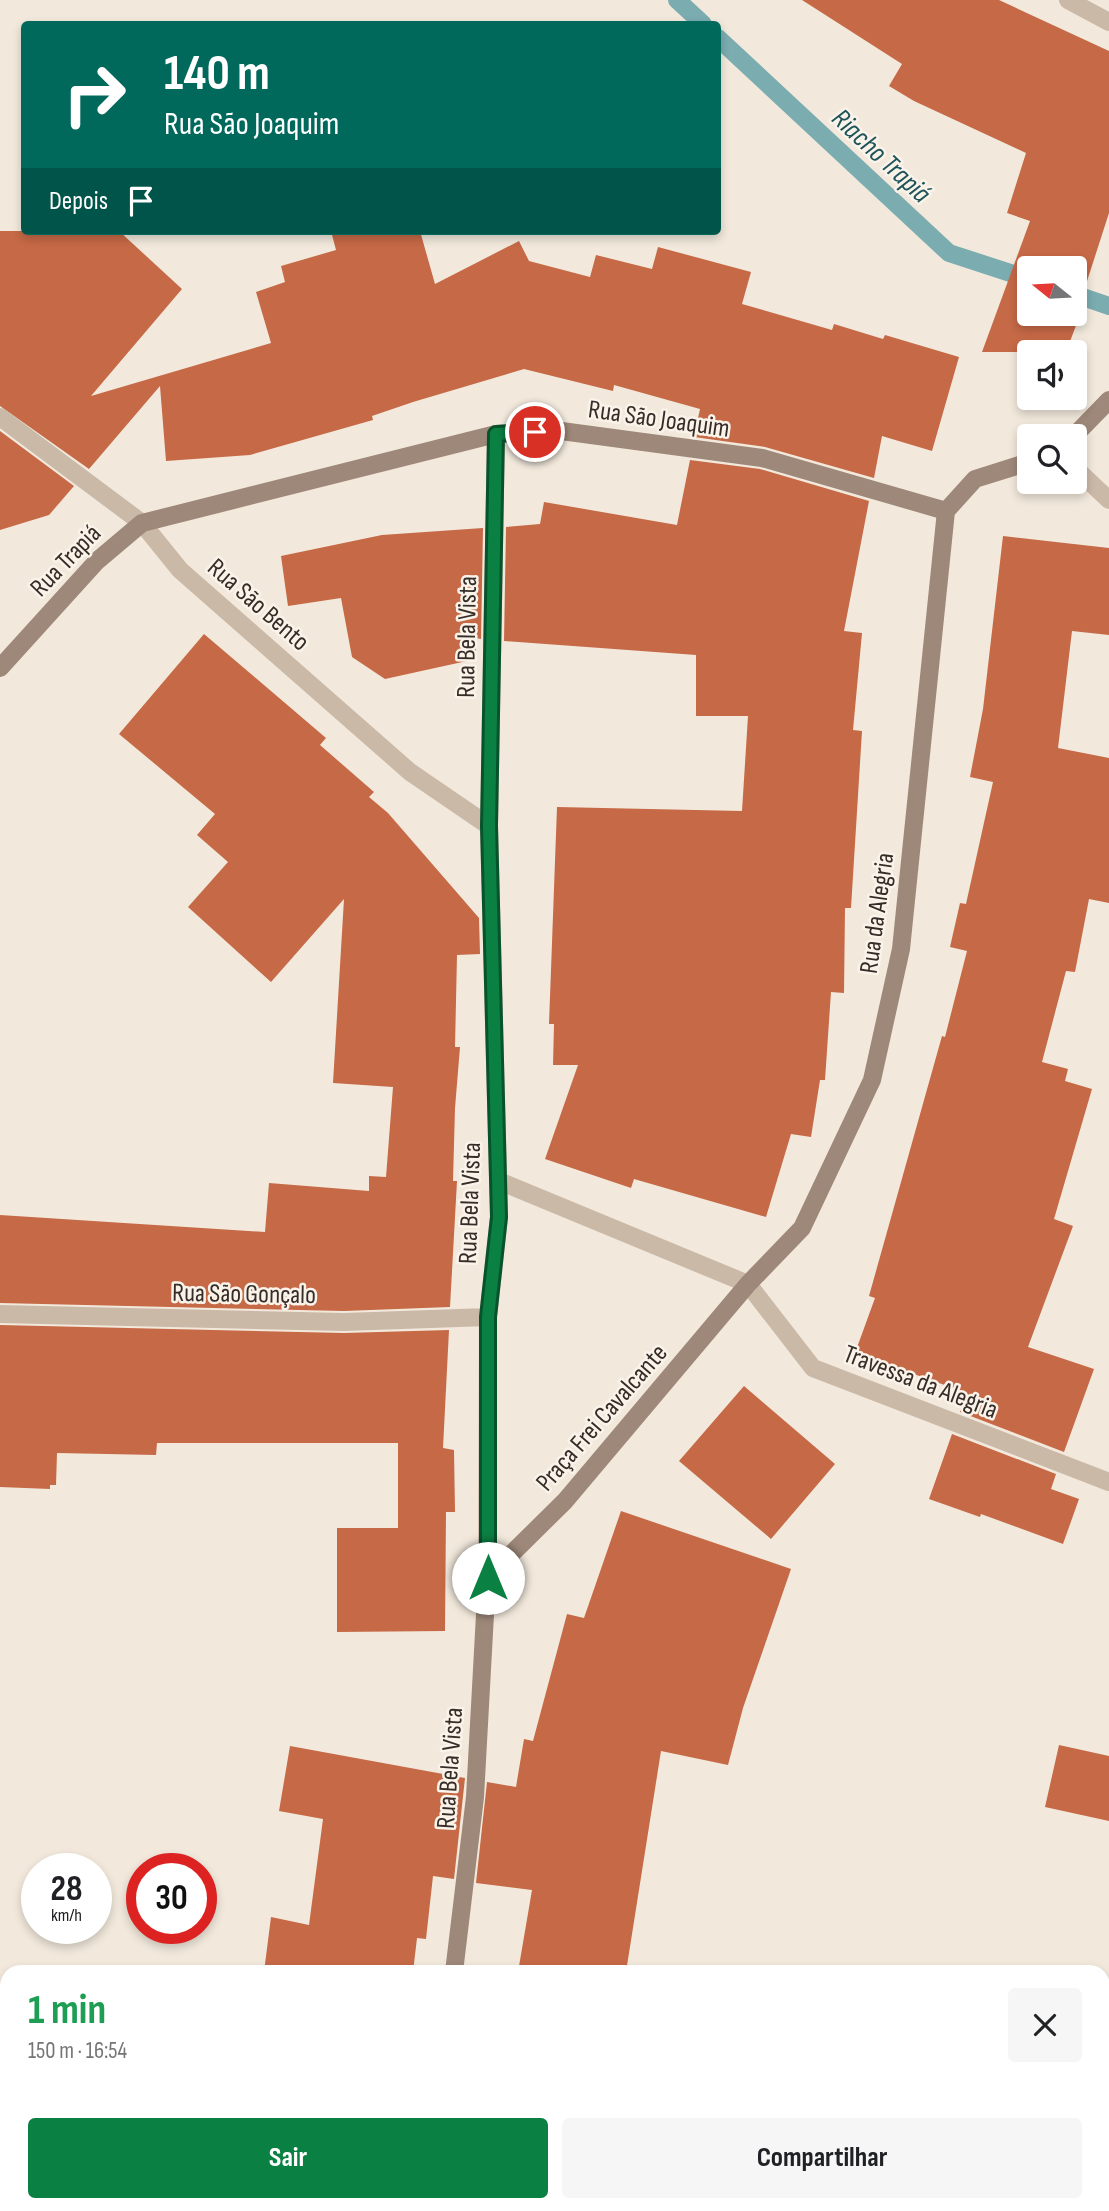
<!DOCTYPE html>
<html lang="pt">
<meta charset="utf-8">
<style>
:root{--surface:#fff;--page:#f6f6f6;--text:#202124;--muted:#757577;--accent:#0b8043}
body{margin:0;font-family:"Sofia Sans Condensed",sans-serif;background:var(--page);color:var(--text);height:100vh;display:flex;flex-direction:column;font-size:26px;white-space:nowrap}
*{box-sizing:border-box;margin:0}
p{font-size:23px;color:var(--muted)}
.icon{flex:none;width:38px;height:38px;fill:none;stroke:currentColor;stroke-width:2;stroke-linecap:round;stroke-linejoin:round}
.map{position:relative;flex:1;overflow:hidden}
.panel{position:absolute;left:0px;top:1965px;width:1110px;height:247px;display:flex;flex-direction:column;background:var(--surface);border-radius:21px 21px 0 0;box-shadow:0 4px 10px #0003}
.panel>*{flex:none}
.hud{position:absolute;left:21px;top:21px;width:700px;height:214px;border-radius:7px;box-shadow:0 4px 10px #0003;background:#00695c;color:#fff;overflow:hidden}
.needle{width:46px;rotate:288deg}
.tools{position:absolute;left:1017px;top:256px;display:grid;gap:14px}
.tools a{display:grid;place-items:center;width:70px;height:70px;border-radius:7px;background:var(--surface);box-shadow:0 4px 10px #0003;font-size:35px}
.speed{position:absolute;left:21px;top:1853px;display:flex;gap:14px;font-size:35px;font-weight:700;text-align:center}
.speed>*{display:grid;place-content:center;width:91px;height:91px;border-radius:50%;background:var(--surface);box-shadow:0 4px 10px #0003;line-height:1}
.speed small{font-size:18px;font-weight:400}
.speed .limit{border:10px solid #d22;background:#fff;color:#111}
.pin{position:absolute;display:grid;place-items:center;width:60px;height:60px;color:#fff;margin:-30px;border:4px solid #fff;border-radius:50%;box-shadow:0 2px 7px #0007}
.me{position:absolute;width:77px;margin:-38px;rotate:0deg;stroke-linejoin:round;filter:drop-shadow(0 0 5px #0008)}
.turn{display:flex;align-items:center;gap:24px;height:147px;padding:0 28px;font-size:32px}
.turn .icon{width:91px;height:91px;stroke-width:2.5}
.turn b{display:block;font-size:49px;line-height:60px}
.then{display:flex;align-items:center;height:66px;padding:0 28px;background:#0003;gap:14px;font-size:26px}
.round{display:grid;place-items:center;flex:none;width:74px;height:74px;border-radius:7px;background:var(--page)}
.overview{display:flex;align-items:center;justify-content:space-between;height:119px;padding:0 28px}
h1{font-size:42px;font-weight:700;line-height:52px;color:#1e9e55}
.button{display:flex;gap:14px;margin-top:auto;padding:14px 28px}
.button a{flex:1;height:80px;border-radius:7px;background:var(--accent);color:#fff;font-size:28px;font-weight:700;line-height:80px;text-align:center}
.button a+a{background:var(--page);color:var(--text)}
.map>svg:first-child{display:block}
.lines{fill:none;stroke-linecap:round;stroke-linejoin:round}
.stream{stroke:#7bacb0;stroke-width:18}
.building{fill:#c66946;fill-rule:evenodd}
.street{stroke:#cbb9a8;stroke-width:18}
.secondary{stroke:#9e8879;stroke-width:18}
.route-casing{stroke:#07532c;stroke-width:18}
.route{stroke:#0b8043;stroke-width:12}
.labels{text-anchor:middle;stroke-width:5;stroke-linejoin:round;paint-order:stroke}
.street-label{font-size:26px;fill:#372d28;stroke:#faf3e9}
.water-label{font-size:28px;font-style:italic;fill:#1e5359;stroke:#faf3e9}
</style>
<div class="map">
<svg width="1109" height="2211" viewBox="0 0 1109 2211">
<rect width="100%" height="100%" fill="#f2e9dc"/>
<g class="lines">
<path class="stream" d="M 677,0 L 703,24
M 718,38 L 949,253 L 1029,279
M 1074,294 L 1109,306"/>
</g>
<path class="building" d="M 802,0 L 999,0 L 1109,51 L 1109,213 L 1079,306 L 1083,307 L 1066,352 L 982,352 L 1030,221 L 1007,213 L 1026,153 L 914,101 L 889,86 L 902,64 ZM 1029,268 L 1074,268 L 1074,313 L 1029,313 Z
M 0,231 L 119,231 L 182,289 L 91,396 L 271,343 L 256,292 L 285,282 L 281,266 L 336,250 L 331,231 L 420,231 L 435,284 L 519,241 L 529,261 L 590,277 L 596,255 L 652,269 L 658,247 L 751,272 L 742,304 L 832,330 L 834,324 L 883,339 L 885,335 L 959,357 L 932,451 L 882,436 L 874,478 L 765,447 L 694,437 L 700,409 L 614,385 L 613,391 L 524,369 L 413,402 L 372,416 L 373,420 L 250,455 L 166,461 L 160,386 L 89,469 L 0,406 Z
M 0,431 L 74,486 L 49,515 L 0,530 Z
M 690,460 L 760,469 L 869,501 L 844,631 L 862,633 L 853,730 L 862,731 L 851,908 L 845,908 L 844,993 L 831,992 L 825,1080 L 820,1080 L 811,1137 L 791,1134 L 766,1217 L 634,1179 L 631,1188 L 545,1159 L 578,1065 L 553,1065 L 554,1024 L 549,1024 L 557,807 L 742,811 L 748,716 L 696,716 L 696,655 L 504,641 L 506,527 L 540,524 L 544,502 L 677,525 Z
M 483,528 L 481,639 L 476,638 L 476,659 L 385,679 L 352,657 L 341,598 L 288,606 L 281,556 L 382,535 Z
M 1003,536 L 1109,548 L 1109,635 L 1072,631 L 1058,748 L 1109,758 L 1109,903 L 1089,899 L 1075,972 L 1066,971 L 1042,1062 L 1068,1069 L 1065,1081 L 1092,1089 L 1054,1219 L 1073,1226 L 1028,1347 L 1094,1369 L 1064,1452 L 960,1412 L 967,1393 L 855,1353 L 875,1298 L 869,1296 L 942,1036 L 945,1037 L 967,951 L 950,947 L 960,903 L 966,904 L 993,782 L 970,777 L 983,709 Z
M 204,634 L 326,738 L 320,745 L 374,792 L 369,797 L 388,813 L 479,918 L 480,954 L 457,955 L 455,1047 L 460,1047 L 455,1108 L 453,1181 L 457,1181 L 450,1307 L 344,1311 L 0,1303 L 0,1215 L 265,1232 L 269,1183 L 369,1191 L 369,1176 L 386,1177 L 393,1087 L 333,1083 L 344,899 L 271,982 L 188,907 L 228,862 L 197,835 L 215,814 L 119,734 Z
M 0,1325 L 344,1333 L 449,1330 L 443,1448 L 454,1450 L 455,1512 L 446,1512 L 445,1631 L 337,1632 L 337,1528 L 398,1528 L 398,1443 L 157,1443 L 156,1455 L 57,1453 L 56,1485 L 50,1485 L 50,1489 L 0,1487 Z
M 744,1386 L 835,1464 L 771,1539 L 679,1461 Z
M 952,1434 L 1056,1474 L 1051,1489 L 1079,1499 L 1063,1544 L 981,1514 L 980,1517 L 929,1499 Z
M 621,1511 L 791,1569 L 743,1708 L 728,1765 L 661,1751 L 626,1972 L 518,1972 L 532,1890 L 476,1883 L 487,1782 L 516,1787 L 524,1739 L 533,1741 L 567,1614 L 584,1618 Z
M 1059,1745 L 1109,1756 L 1109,1821 L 1045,1807 Z
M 290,1746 L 465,1778 L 454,1879 L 433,1876 L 426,1939 L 417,1938 L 413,1972 L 264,1972 L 271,1917 L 309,1925 L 323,1819 L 279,1811 Z"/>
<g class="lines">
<path class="street" d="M 1068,0 L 1109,22
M 0,417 L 142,523 L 180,570 L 410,772 L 489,826
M 1074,467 L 1109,500
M 499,1181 L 748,1284 L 813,1368 L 1109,1482
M 0,1314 L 344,1322 L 488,1317
M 487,1578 L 488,1317 L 499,1217 L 489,826 L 496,434
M 1102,2101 L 1109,2091
M 1063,2211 L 1064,2205"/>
<path class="secondary" d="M 1074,436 L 1109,400
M 946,511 L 975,479 L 1029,462
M 0,668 L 97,561 L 142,523 L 496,434 L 554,430 L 762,458 L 946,511
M 454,1972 L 475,1797 L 487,1578 L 565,1501 L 748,1284 L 802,1228 L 872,1080 L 901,949 L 946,511
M 426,2211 L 427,2205"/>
</g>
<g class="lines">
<g class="route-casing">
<path id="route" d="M 488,1578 L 488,1317 L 499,1217 L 489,826 L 496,434 L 535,432"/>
</g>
<use href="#route" class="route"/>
</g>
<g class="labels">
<g class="street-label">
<text transform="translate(659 418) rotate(8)" y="9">Rua São Joaquim</text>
<text transform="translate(65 560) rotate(-46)" y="9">Rua Trapiá</text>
<text transform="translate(259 604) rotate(41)" y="9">Rua São Bento</text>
<text transform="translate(466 637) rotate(-89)" y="9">Rua Bela Vista</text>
<text transform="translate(876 913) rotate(-82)" y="9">Rua da Alegria</text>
<text transform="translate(469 1203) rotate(-88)" y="9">Rua Bela Vista</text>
<text transform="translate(244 1293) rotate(1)" y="9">Rua São Gonçalo</text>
<text transform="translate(921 1381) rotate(21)" y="9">Travessa da Alegria</text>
<text transform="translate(601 1417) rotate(-49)" y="9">Praça Frei Cavalcante</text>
<text transform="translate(449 1768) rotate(-86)" y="9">Rua Bela Vista</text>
</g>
<g class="water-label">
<text transform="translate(882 155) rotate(43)" y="10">Riacho Trapiá</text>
</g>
</g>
</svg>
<div class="tools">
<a><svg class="needle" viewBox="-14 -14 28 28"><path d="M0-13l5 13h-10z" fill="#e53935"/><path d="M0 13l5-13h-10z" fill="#757577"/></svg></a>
<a><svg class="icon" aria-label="sound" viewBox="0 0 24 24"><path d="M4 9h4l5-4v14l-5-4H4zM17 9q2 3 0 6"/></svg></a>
<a><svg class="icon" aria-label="search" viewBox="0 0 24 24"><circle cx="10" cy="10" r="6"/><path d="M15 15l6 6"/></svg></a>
</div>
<div class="speed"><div>28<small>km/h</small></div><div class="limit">30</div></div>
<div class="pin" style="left:535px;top:432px;background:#d93025"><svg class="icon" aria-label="arrive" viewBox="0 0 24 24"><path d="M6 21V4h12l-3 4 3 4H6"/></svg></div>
<svg class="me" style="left:488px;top:1578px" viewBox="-20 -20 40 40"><circle r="19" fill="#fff"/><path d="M0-13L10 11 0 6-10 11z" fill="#0b8043"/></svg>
<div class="hud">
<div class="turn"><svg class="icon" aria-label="right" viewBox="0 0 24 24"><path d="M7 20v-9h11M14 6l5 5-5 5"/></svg><div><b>140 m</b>Rua São Joaquim</div></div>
<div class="then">Depois<svg class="icon" aria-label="arrive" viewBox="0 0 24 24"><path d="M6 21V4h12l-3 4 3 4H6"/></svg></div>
</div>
<section class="panel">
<div class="overview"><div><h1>1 min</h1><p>150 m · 16:54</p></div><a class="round"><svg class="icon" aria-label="close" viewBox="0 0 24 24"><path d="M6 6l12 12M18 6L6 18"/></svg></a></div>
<div class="button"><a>Sair</a><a>Compartilhar</a></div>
</section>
</div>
